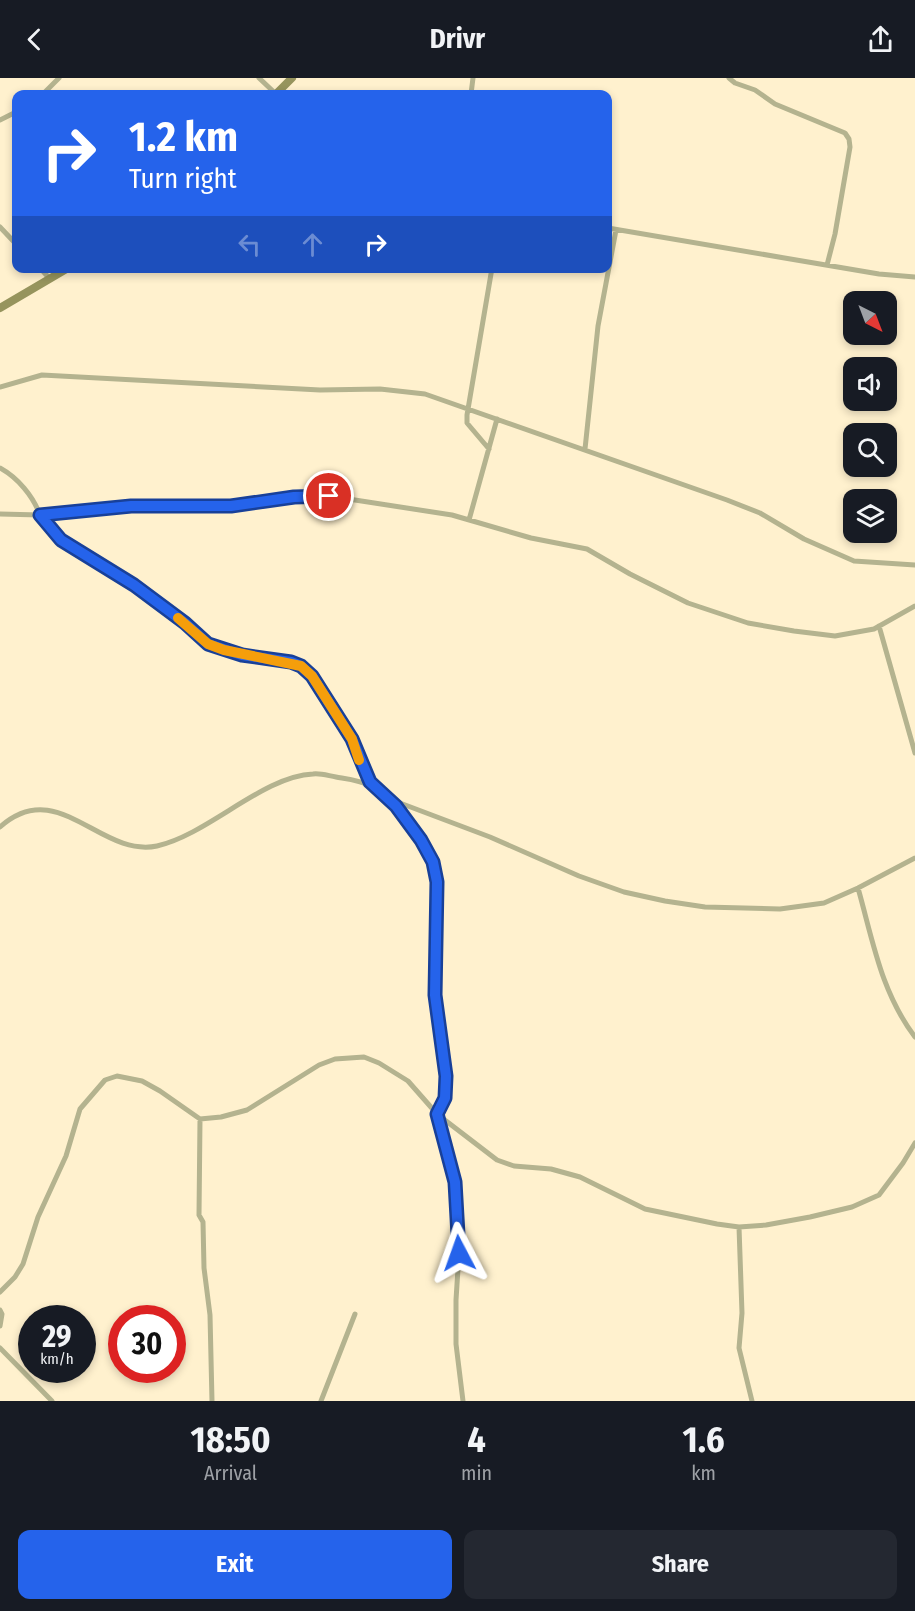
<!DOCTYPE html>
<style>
:root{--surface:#171b24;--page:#242831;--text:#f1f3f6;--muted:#9ea1a6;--accent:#2563eb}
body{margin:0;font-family:"Fira Sans Condensed",sans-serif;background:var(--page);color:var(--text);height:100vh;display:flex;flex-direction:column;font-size:22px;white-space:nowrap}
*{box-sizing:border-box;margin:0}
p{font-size:20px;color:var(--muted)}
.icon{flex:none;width:33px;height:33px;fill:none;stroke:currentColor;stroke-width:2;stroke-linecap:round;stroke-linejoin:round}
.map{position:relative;height:1323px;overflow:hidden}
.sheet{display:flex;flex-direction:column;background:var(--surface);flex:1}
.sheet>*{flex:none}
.guide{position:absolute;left:12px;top:12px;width:600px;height:183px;border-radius:12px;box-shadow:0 3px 9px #0003;background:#2563eb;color:#fff;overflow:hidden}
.needle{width:39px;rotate:138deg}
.tools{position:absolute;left:843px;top:213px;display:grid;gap:12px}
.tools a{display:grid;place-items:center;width:54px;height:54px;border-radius:12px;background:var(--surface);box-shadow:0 3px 9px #0003;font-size:30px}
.speed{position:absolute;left:18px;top:1227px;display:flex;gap:12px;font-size:30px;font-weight:700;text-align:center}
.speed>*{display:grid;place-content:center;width:78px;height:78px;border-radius:50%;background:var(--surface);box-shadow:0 3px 9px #0003;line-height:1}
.speed small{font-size:15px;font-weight:400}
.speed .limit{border:9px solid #d22;background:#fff;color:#111}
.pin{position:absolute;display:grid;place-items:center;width:51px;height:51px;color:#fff;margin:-26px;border:3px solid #fff;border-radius:50%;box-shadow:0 2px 6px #0007}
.me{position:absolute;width:66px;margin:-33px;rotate:356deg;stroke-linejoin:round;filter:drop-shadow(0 0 4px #0008)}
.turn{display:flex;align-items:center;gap:21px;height:126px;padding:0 18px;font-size:27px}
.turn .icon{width:78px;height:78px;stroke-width:2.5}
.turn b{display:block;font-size:42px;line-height:51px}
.lanes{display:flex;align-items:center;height:57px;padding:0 18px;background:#0003;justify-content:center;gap:30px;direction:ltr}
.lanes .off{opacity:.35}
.eta{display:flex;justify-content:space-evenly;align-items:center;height:102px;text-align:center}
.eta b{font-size:36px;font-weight:700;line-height:42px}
.primary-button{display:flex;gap:12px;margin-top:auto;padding:12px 18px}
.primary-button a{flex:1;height:69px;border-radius:12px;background:var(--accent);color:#fff;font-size:24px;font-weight:700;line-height:69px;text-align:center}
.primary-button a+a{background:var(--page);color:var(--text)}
header{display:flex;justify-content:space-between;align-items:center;height:78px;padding:0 18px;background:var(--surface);font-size:27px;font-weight:700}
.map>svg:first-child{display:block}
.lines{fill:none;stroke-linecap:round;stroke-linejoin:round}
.minor{stroke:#b4b38f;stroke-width:5}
.secondary{stroke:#96945d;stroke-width:8}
.route-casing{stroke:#184099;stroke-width:15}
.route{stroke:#2563eb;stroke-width:10}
.slow{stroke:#f59e0b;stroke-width:10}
</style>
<header><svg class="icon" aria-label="back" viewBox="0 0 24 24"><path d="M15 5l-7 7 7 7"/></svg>Drivr<svg class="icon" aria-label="share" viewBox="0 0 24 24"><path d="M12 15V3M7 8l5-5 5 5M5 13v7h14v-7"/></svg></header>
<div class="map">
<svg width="915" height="1323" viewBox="0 0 915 1323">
<rect width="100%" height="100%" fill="#fff1ce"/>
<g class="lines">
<path class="minor" d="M 259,0 L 276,16
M 729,0 L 735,5 L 755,12 L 775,26 L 845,55 L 849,61 L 850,69 L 835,156 L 827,187
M 43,16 L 59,0
M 471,16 L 473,0
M 0,42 L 16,34
M 0,149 L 16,166
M 608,150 L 879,196 L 915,199
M 40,190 L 50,201
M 0,309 L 42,297 L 320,312 L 380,311 L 425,316 L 727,422 L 760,435 L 804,461 L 854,483 L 915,487
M 489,371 L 467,345 L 467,337 L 492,190
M 585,371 L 598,248 L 616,152
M 0,390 C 18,400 33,418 40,437 L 131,428 L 231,428 L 294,419 L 329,418 L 452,437 L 531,460 L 587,471 L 630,496 L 688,525 L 748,545 L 794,553 L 835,558 L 874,551 L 915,528
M 0,436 L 40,437 L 61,462 L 134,507 L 185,545 L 208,566 L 242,577 L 301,588 L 312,598 L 352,661 L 370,704 L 396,728 L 421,762 L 433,784 L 437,804 L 435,917 L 446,998 L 445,1020 L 437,1036 L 455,1104 L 459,1175 L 456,1222 L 456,1266 L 463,1323
M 469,442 L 497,341
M 879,548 L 915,675
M 392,722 L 490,759 L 579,798 L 624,814 L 665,823 L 705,829 L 780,831 L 824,825 L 858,810 L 915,780
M 0,749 C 58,697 100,780 157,768 C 209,756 263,698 313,696 C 321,695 329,698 336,699 C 348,701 360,702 371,708
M 858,810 C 873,863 881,914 915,959
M 200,1041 L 199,1137 L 203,1144 L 204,1190 L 210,1237 L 212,1323
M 739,1149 L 742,1235 L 739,1270 L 752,1323
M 0,1214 L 15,1199 L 23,1186 L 38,1139 L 66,1078 L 80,1031 L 105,1002 L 117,998 L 142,1003 L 160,1013 L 200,1041 L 221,1039 L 247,1032 L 319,987 L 335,981 L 364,979 L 379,985 L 408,1003 L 437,1036 L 497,1082 L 514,1088 L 551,1091 L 580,1099 L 645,1131 L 717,1146 L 739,1149 L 766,1147 L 810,1139 L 852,1129 L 879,1117 L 903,1085 L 915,1065
M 0,1232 L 2,1236 L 0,1248
M 0,1270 L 52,1323
M 321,1323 L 355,1236"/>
<path class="secondary" d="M 276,16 L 292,0
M 0,230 L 68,190"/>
</g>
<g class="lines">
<g class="route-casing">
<path id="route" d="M 329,418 L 294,419 L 231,428 L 131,428 L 40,437 L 61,462 L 134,507 L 185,545 L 208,566 L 242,577 L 291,584 L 301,588 L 312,598 L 352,661 L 370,704 L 396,728 L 421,762 L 433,784 L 437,804 L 435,917 L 446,998 L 445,1020 L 437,1036 L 455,1104 L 459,1175"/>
</g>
<use href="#route" class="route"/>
<path class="slow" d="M 178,540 L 208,566 L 224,572 L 301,588 L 312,598 L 345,650 L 352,661 L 359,682"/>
</g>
</svg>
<div class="tools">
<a><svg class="needle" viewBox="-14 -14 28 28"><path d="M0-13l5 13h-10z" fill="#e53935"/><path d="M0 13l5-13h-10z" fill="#9ea1a6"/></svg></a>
<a><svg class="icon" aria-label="sound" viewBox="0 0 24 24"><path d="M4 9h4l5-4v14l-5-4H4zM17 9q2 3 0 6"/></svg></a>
<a><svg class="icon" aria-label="search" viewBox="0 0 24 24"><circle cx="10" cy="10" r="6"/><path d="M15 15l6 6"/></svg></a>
<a><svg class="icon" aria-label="layers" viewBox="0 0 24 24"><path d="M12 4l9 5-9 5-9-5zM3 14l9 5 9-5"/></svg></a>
</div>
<div class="speed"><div>29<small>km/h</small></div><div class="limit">30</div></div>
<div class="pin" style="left:329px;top:418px;background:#d93025"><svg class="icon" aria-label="arrive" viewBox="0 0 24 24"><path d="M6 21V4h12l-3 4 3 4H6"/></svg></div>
<svg class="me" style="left:459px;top:1175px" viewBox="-20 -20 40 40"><path d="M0-17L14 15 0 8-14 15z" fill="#2563eb" stroke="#fff" stroke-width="4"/></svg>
<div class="guide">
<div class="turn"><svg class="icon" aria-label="right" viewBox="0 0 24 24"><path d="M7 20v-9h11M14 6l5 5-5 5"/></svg><div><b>1.2 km</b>Turn right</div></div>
<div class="lanes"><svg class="icon off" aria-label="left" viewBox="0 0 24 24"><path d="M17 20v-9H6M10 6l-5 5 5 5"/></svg><svg class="icon off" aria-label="ahead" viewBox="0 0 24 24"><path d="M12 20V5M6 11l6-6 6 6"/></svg><svg class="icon" aria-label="right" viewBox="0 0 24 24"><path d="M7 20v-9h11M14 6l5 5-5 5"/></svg></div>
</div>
</div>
<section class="sheet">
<div class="eta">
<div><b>18:50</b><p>Arrival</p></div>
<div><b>4</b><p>min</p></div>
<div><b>1.6</b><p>km</p></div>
</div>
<div class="primary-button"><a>Exit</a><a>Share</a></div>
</section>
